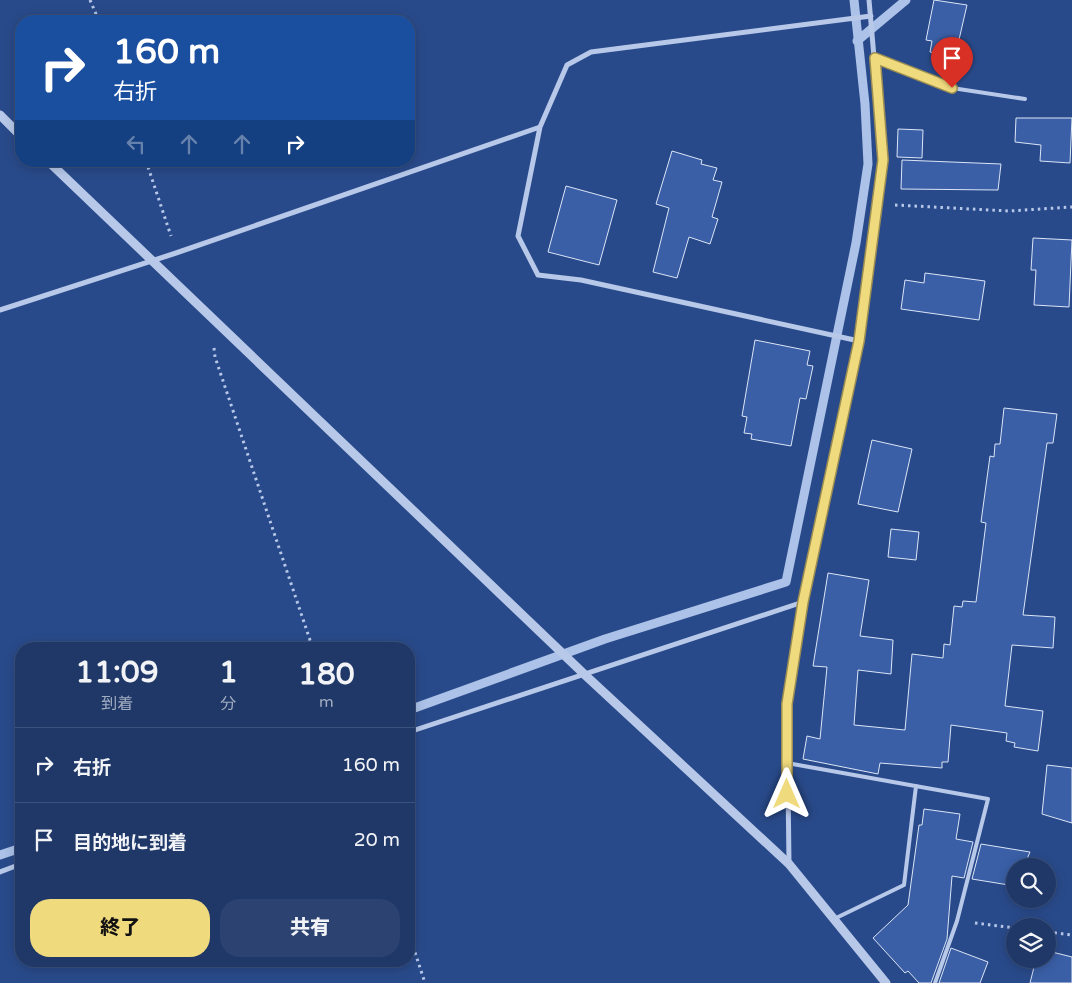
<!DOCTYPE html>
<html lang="ja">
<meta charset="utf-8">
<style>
:root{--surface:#1f3868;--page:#2c4371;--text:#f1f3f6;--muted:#a1acc0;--line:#3c527c;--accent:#f0da7e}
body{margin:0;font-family:"Varela Round","Noto Sans JP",sans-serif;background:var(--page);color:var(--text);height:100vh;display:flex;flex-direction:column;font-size:19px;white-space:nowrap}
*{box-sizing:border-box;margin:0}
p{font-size:16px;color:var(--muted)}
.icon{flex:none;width:28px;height:28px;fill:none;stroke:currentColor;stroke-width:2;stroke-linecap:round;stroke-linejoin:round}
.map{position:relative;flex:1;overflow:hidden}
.details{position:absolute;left:15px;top:642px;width:400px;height:325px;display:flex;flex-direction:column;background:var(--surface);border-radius:20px;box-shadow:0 2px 12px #0003,0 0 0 1px var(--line)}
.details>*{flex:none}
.banner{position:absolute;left:15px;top:15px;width:400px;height:152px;border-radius:20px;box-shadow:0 2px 12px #0003,0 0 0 1px var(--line);background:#1a4fa0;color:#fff;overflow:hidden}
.fabs{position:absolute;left:1006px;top:858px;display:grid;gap:10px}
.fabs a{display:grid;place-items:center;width:50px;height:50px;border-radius:50%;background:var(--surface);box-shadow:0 2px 12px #0003,0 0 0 1px var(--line);font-size:25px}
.pin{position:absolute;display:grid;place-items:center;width:42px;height:42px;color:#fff;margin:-51px -21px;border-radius:50% 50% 50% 0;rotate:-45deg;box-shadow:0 0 5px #0007}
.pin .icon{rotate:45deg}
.me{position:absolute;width:55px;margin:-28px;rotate:0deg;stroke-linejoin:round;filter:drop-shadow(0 0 4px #0008)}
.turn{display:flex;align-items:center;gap:18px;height:105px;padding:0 15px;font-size:22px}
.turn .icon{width:65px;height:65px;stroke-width:2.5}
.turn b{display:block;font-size:35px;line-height:42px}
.lanes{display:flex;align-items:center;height:48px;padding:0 15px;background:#0003;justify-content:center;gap:25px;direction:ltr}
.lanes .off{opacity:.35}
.eta{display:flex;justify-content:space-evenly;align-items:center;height:85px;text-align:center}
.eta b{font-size:30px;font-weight:800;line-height:35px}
.cta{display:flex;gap:10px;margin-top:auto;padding:10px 15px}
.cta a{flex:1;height:58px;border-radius:20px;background:var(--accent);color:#111;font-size:20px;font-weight:800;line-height:58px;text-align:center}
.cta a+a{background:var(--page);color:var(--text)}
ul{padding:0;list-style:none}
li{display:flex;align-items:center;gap:15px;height:75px;padding:0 15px;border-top:1px solid var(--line)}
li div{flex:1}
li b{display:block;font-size:19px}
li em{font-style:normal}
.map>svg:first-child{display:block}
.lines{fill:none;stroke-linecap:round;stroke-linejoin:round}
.stream{stroke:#acc2e9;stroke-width:9}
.building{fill:#3a5fa6;stroke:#dbe5f7}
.path{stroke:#b7c8e9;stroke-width:3;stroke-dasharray:2.5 4;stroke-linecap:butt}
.service{stroke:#b7c8e9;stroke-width:4}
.minor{stroke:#b7c8e9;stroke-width:5}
.tertiary{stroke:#b7c8e9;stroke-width:9}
.route-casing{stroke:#9c8e52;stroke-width:12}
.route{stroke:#f0da7e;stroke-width:9}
</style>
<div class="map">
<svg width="1072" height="983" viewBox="0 0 1072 983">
<rect width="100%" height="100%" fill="#294a8a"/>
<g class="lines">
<path class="stream" d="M 857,41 L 906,0
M 409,710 L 605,639 L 786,582 L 856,243 L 868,164 L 865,104 L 854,0
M 0,855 L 21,848"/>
</g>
<path class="building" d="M 934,0 L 967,5 L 955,57 L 930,52 L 932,41 L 926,40 Z
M 1016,118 L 1072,118 L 1070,163 L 1040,161 L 1041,145 L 1015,142 Z
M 898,129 L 923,130 L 922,158 L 897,157 Z
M 672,151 L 702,160 L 701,164 L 717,168 L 713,180 L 722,182 L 712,217 L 718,219 L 710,244 L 689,237 L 677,278 L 653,272 L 669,208 L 656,204 Z
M 902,160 L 1001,164 L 998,190 L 901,189 Z
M 566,186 L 617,200 L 599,265 L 548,252 Z
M 1033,238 L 1072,240 L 1069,307 L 1034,305 L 1036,270 L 1031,270 Z
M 925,273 L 985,281 L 979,320 L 901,309 L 905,280 L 924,283 Z
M 755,340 L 810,351 L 807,365 L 813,366 L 806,399 L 800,398 L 791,446 L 751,439 L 752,434 L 744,433 L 747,417 L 742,416 Z
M 1004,408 L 1057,414 L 1053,443 L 1047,443 L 1023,615 L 1055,617 L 1053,648 L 1012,645 L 1005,706 L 1043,711 L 1038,751 L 1014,747 L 1015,743 L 1006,741 L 1007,733 L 951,725 L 948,762 L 942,762 L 942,768 L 880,763 L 878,774 L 803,759 L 807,736 L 820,739 L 827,667 L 813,666 L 828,573 L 869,580 L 860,636 L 893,640 L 891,674 L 858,670 L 854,725 L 905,730 L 912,654 L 943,658 L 944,644 L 950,645 L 954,606 L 962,607 L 963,601 L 976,602 L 986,523 L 981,522 L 990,456 L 994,457 L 995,444 L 1000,444 Z
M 872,440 L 912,449 L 898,512 L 858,504 Z
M 891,529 L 919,532 L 916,560 L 888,557 Z
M 1047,765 L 1072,768 L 1072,823 L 1042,814 Z
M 924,809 L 960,814 L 956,839 L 973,842 L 964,878 L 952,876 L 947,939 L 931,983 L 919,983 L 908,971 L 905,973 L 873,938 L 908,905 L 919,825 L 922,825 Z
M 981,844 L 1030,852 L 1024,866 L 1015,866 L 1015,886 L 972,879 Z
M 951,948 L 988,962 L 980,983 L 939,983 Z
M 1048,951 L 1072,957 L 1072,983 L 1030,983 L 1036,959 L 1048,959 Z"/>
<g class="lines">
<path class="path" d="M 90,0 L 99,21
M 146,161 L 171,236
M 895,205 L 1009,211 L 1072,207
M 214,348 L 215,357 L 313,649
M 975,923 L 1015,928
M 1048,932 L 1072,935
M 409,934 L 425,983"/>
<path class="service" d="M 875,58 L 952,88 L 1025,99
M 787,763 L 988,799 L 957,921 L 935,983
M 834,919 L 904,885 L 916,786"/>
<path class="minor" d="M 540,127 L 518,236 L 538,275 L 581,280 L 859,341
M 0,310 L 176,253 L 540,127 L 567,65 L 591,52 L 871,16
M 409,732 L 803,602
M 789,863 L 787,704 L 803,602 L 859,341 L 883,160 L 869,0
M 0,872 L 21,864"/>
<path class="tertiary" d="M 0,115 L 21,136
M 48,161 L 584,674 L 789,864 L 886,983"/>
</g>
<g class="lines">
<g class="route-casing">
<path id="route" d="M 787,794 L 787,704 L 803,602 L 859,341 L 883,160 L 875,58 L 952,88"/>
</g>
<use href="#route" class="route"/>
</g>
</svg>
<div class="fabs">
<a><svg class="icon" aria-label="search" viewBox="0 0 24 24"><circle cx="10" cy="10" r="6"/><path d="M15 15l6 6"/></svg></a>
<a><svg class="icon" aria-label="layers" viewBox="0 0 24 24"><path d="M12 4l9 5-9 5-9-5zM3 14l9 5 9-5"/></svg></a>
</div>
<div class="pin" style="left:952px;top:88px;background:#d93025"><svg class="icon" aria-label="arrive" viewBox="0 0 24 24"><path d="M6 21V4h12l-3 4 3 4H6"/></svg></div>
<svg class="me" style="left:787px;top:794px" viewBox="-20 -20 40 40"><path d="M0-17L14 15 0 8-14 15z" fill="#f0da7e" stroke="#fff" stroke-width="4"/></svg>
<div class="banner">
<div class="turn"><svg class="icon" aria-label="right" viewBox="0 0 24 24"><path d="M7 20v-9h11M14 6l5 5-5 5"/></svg><div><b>160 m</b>右折</div></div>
<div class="lanes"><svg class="icon off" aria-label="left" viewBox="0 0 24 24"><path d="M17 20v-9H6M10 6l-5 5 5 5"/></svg><svg class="icon off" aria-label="ahead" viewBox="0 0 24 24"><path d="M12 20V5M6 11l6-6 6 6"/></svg><svg class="icon off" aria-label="ahead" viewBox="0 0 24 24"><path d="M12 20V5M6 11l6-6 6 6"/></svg><svg class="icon" aria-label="right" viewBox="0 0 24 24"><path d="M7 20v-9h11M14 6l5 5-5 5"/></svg></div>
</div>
<section class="details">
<div class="eta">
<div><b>11:09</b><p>到着</p></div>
<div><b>1</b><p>分</p></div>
<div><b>180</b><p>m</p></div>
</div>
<ul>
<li><svg class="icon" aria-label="right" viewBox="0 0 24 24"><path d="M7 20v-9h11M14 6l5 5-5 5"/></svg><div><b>右折</b></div><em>160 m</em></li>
<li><svg class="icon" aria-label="arrive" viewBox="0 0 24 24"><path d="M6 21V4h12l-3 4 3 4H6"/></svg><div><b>目的地に到着</b></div><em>20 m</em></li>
</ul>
<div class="cta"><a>終了</a><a>共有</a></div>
</section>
</div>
